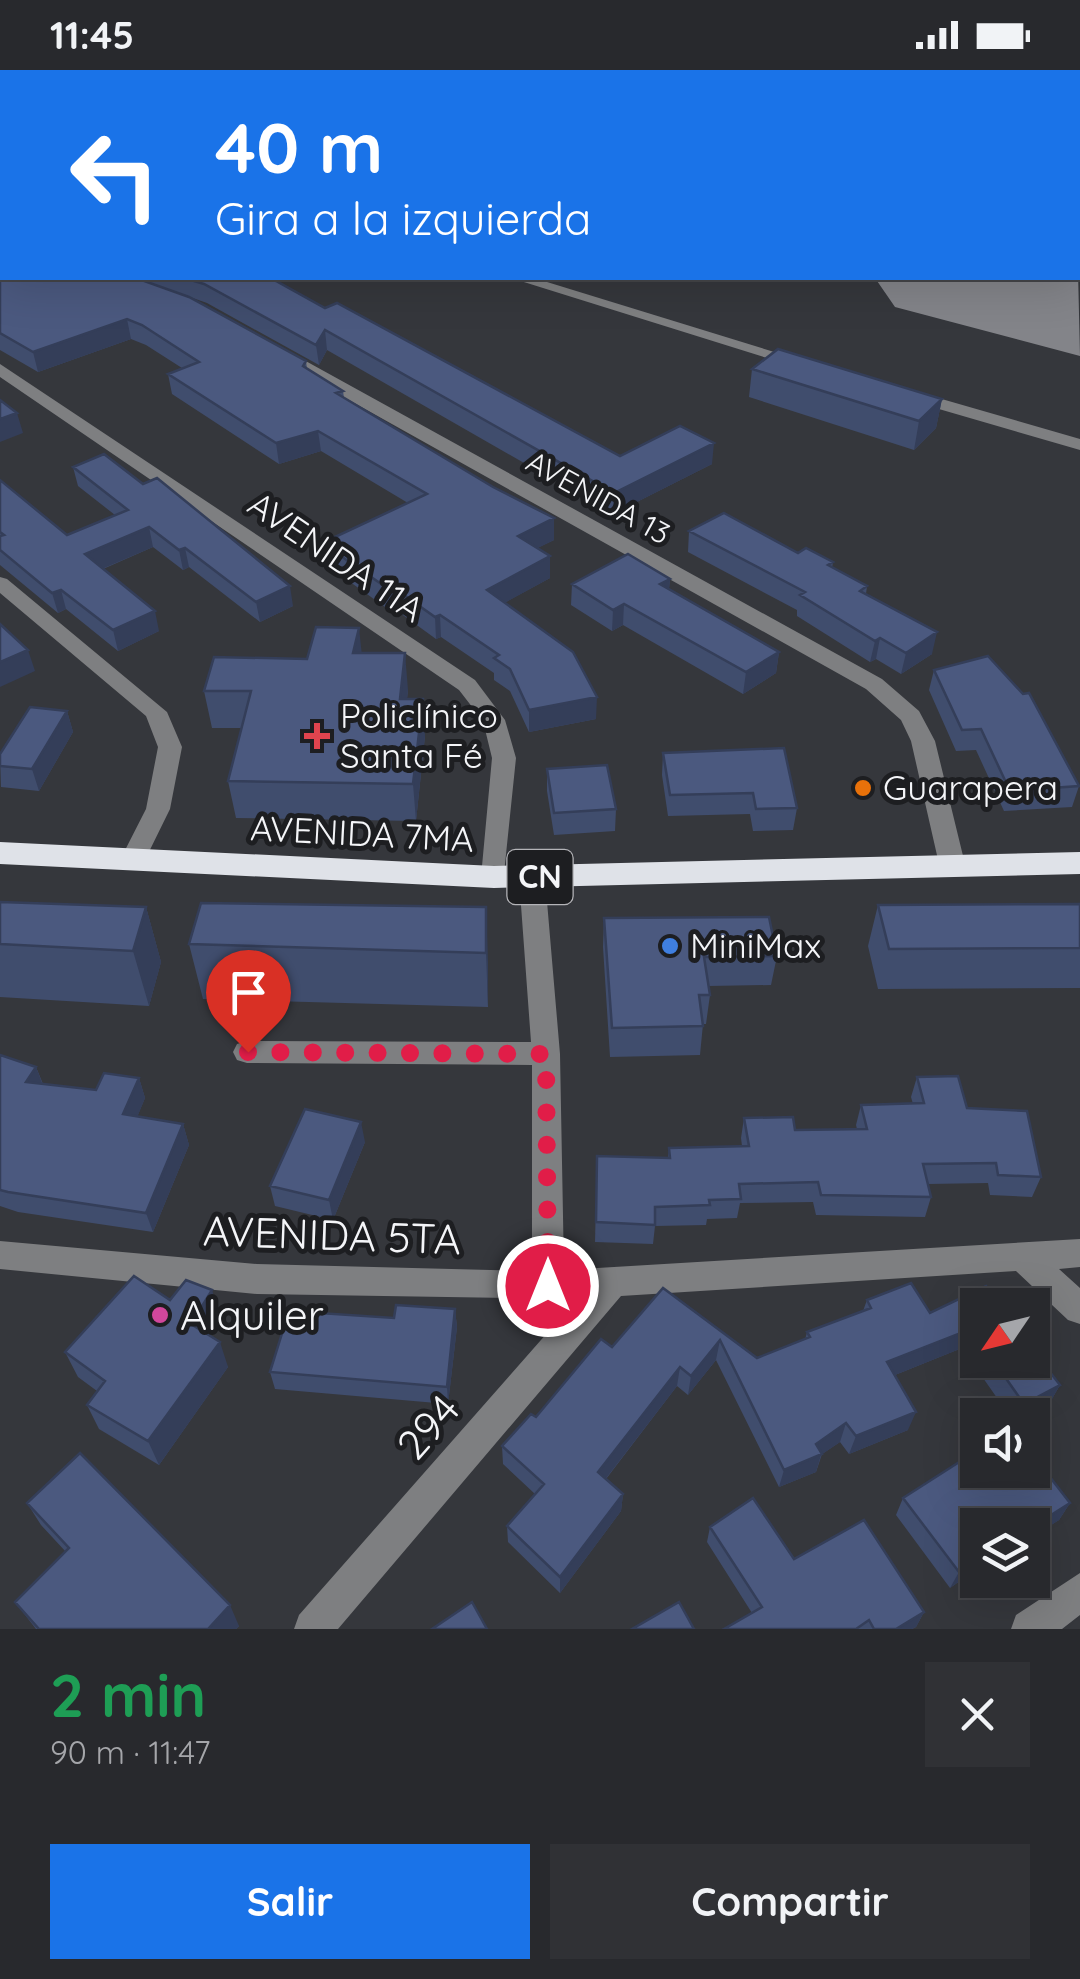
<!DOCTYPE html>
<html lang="es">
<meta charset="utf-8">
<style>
:root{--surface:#28292d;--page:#303135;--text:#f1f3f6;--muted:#a5a6aa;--line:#444549;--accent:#1a73e8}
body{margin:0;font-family:Quicksand,sans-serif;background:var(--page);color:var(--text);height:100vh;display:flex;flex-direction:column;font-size:38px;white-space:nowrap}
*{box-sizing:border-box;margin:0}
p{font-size:32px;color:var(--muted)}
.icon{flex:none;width:55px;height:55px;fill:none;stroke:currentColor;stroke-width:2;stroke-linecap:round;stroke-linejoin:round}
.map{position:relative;height:1559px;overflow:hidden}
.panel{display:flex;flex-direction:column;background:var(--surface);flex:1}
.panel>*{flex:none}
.top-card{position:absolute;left:0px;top:0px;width:1080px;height:210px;box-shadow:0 10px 40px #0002,0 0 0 2px var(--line);background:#1a73e8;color:#fff;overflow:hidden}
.needle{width:65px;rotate:235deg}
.buttons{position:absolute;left:960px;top:1218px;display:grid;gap:20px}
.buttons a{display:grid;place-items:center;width:90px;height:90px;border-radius:0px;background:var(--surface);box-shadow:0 10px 40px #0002,0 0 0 2px var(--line);font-size:50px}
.pin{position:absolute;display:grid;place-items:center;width:85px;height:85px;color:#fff;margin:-102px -42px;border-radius:50% 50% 50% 0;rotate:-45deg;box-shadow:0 0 10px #0007}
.pin .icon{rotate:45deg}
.me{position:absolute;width:110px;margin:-55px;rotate:0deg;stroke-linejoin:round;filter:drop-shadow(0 0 8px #0008)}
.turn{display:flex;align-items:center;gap:35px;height:210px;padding:0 50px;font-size:45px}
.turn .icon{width:130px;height:130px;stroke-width:2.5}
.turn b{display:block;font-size:70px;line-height:85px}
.round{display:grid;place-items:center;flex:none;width:105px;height:105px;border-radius:0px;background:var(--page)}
.summary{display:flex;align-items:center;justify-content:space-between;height:170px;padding:0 50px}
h1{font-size:60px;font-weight:700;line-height:75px;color:#1e9e55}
.action{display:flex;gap:20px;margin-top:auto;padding:20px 50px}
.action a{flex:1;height:115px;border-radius:0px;background:var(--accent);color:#fff;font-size:40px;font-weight:700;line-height:115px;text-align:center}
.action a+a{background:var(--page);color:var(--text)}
.status{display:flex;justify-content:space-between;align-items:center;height:70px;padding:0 50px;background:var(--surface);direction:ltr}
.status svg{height:28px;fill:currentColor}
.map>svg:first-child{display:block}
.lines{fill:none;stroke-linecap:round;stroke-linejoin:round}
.runway{fill:#838489;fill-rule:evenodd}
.minor{fill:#7e7f81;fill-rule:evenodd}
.highway{fill:#dfe2e8;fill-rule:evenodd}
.wall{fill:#404d6d}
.shaded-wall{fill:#343e59}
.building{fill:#4b597f;stroke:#343e59;stroke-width:2.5}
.route{stroke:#e11d48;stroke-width:18;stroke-dasharray:0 32.4}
.health-dot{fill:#e0444e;stroke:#1d1e21;stroke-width:4}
.food-dot{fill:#e8710a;stroke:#1d1e21;stroke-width:4}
.shop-dot{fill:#3f7fe0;stroke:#1d1e21;stroke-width:4}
.hotel-dot{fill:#d1479c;stroke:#1d1e21;stroke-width:4}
.labels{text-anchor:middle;stroke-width:10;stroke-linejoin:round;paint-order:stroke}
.far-street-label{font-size:30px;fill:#f4f5f8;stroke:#1d1e21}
.shield{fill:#1d1e21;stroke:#b4b4b8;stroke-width:2.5}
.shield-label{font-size:32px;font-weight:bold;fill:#f4f5f8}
.street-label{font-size:35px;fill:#f4f5f8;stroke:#1d1e21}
.poi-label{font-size:35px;fill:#f4f5f8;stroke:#1d1e21;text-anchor:start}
.near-street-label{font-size:42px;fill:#f4f5f8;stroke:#1d1e21}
.near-poi-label{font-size:42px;fill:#f4f5f8;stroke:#1d1e21;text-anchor:start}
</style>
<div class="status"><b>11:45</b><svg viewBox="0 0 49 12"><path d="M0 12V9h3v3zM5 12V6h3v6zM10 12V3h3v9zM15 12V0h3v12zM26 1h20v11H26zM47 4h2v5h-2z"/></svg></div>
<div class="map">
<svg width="1080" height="1559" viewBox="0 0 1080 1559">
<rect width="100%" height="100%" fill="#35373c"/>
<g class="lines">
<path class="runway" d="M 111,0 L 224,0 L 225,2 L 113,2 Z
M 1078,201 L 1080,286 L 895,237 L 875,208 L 1078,208 Z"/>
<path class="minor" d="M 1080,16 L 1080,25 L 1078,26 L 1078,17 Z
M 0,42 L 2,43 L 2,51 L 0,50 Z
M 0,136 L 2,136 L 2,145 L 0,145 Z
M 1078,154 L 1080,154 L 1080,163 L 1078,163 Z
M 0,168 L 2,168 L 2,177 L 0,177 Z
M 511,208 L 534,208 L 810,293 L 796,297 Z
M 281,284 L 293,284 L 882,609 L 919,641 L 935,671 L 965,794 L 961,800 L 943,800 L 939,794 L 911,671 L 901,650 L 866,619 L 281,292 Z
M 0,294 L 475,610 L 505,650 L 516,688 L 503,813 L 494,816 L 481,807 L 492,688 L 483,651 L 459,620 L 0,307 Z
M 907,319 L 1080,369 L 1080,380 L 901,328 L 901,320 Z
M 0,507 L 7,509 L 167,642 L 182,677 L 170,739 L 142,796 L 133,799 L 120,790 L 146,739 L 158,677 L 146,646 L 0,523 Z
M 532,799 L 545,808 L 560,984 L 564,1200 L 1080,1169 L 1080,1197 L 1059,1199 L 1080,1218 L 1080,1254 L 1068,1250 L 1016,1201 L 621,1226 L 338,1559 L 294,1559 L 299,1545 L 577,1229 L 257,1224 L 0,1199 L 0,1171 L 257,1194 L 532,1201 L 532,995 L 247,993 L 237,990 L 233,982 L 237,974 L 247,971 L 531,972 L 519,808 Z
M 1080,1503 L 1080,1545 L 1062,1559 L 1011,1559 L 1016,1545 Z"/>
<path class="highway" d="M 0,772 L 494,796 L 1080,782 L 1080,804 L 494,818 L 0,794 Z"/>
</g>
<path class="wall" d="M 1078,22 L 1080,23 L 1080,84 L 1078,83 Z
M 0,177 L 2,208 L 266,208 L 620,386 L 712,394 L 613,444 L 327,280 L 319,295 L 207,233 L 187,226 L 306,291 L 307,299 L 343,321 L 344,328 L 554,470 L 537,478 L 550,486 L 550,508 L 504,533 L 596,649 L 529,662 L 510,621 L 494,610 L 494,603 L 441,567 L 436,569 L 396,540 L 392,542 L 325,494 L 322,473 L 408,433 L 321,381 L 279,394 L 172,324 L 168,304 L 182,298 L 146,275 L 131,269 L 38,302 L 0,280 Z
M 752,299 L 942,329 L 936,358 L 914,380 L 749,327 Z
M 73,397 L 293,536 L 260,552 L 189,497 L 183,500 L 153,477 L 103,499 L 159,561 L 118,581 L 66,539 L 58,543 L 0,495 L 0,410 L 67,465 L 115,445 L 78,416 Z
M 689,461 L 798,483 L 833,492 L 832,498 L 867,516 L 866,524 L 932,584 L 901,604 L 876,589 L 870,592 L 797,546 L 797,540 L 688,482 Z
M 670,509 L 669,519 L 779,582 L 776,603 L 743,624 L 623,555 L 612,561 L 571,535 L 572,514 Z
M 362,583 L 408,620 L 407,629 L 425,666 L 416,751 L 236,748 L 228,711 L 242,658 L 212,658 L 204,621 L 307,589 Z
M 934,600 L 1079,716 L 1072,737 L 1004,741 L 976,680 L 956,681 L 929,620 Z
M 67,641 L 73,662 L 39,721 L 1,717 L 0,684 Z
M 663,683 L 797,738 L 793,760 L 753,761 L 750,744 L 668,746 L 662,705 Z
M 547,699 L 616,739 L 615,761 L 554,765 L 547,721 Z
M 0,832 L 146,837 L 161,892 L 149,936 L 0,927 Z
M 1080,834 L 1080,918 L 878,919 L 868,876 L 878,835 Z
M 486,837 L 488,937 L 203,929 L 189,874 Z
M 604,848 L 777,886 L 771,915 L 708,916 L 710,925 L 706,954 L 703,954 L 700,985 L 610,987 L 603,877 Z
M 0,985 L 36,997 L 43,1014 L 96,1020 L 139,1008 L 145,1028 L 137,1047 L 183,1054 L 189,1075 L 153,1162 L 18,1142 L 0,1136 Z
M 917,1007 L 967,1038 L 1041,1107 L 1032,1127 L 990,1125 L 988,1113 L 928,1114 L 931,1127 L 925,1147 L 816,1145 L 813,1132 L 740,1133 L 737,1148 L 707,1149 L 706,1155 L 655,1156 L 653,1174 L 595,1172 L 597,1086 L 668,1088 L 669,1078 L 742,1076 L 741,1068 L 744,1048 L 795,1060 L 857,1059 L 856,1055 L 861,1035 L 913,1034 L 911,1027 Z
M 365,1072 L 333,1150 L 275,1136 L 270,1116 Z
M 663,1218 L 757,1288 L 805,1270 L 807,1262 L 863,1241 L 867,1230 L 930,1243 L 978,1235 L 978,1290 L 1032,1290 L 1060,1315 L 1049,1334 L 1028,1345 L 1009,1345 L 962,1278 L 895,1305 L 908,1360 L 849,1384 L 840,1372 L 822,1384 L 816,1402 L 779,1417 L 716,1290 L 688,1325 L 677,1316 L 606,1409 L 623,1424 L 621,1441 L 560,1523 L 508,1472 L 507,1456 L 535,1424 L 503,1394 L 502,1376 L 612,1277 Z
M 170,1230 L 220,1246 L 209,1265 L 228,1297 L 159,1395 L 99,1359 L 87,1335 L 97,1321 L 78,1307 L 65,1282 Z
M 455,1239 L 457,1257 L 448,1334 L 275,1319 L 270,1302 L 394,1248 Z
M 903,1428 L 1070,1433 L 1059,1450 L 1032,1467 L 1032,1455 L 978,1455 L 978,1498 L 950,1518 L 896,1445 Z
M 27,1433 L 239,1556 L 236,1559 L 36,1559 L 15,1532 L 66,1482 L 41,1455 Z
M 710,1457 L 794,1489 L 924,1542 L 916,1557 L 912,1559 L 724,1559 L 752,1543 L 707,1472 Z"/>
<path class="shaded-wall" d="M 127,249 L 131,269 L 38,302 L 33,282 Z
M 325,260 L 327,280 L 319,295 L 316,275 Z
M 942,329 L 936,358 L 914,380 L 919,351 Z
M 17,343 L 23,363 L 0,372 L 0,349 Z
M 318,361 L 321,381 L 279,394 L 276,373 Z
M 714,373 L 712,394 L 613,444 L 614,423 Z
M 554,448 L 554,470 L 518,488 L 518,466 Z
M 149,457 L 153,477 L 90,504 L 85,484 Z
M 185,478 L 189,497 L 183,500 L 179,480 Z
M 550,486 L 550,508 L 488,542 L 487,520 Z
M 670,509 L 668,530 L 660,514 Z
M 290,516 L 293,536 L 260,552 L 256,532 Z
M 394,518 L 396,540 L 392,542 L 390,520 Z
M 61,520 L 66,539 L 58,543 L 52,523 Z
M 624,534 L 623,555 L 612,561 L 613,540 Z
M 155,541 L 159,561 L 118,581 L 113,560 Z
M 440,545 L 441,567 L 436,569 L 435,547 Z
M 359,558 L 363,595 L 353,583 Z
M 937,562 L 932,584 L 901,604 L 906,583 Z
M 880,568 L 876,589 L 870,592 L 875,571 Z
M 28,580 L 35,601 L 0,617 L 0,592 Z
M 779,582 L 776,603 L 743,624 L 746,602 Z
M 405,583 L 408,620 L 403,666 L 400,629 Z
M 597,627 L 596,649 L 529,662 L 529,640 Z
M 423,629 L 425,666 L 416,751 L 413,714 Z
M 67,641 L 73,662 L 39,721 L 32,699 Z
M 146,837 L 161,892 L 149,936 L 133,881 Z
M 486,837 L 488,892 L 488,937 L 486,883 Z
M 36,997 L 44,1018 L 26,1012 Z
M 139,1008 L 145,1028 L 130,1065 L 123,1044 Z
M 361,1052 L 365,1072 L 333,1150 L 329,1130 Z
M 183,1054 L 189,1075 L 153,1162 L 146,1143 Z
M 212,1220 L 220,1246 L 200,1280 L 191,1254 Z
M 455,1239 L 457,1257 L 448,1334 L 447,1317 Z
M 971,1259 L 962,1278 L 880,1311 L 887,1292 Z
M 720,1270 L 716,1290 L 688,1325 L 691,1306 Z
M 220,1272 L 228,1297 L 159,1395 L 148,1371 Z
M 680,1297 L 677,1316 L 597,1420 L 598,1402 Z
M 1060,1315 L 1049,1334 L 1028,1345 L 1018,1345 L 1024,1334 Z
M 916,1342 L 908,1360 L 849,1384 L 856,1366 Z
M 846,1353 L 840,1372 L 821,1385 L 816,1402 L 779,1417 L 784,1400 L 816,1374 Z
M 623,1424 L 621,1441 L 560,1523 L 560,1507 Z
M 1070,1433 L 1059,1450 L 1032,1467 L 1032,1457 Z
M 978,1488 L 978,1498 L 950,1518 L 959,1502 Z
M 230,1535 L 239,1556 L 236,1559 L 208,1559 Z
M 924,1542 L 916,1557 L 912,1559 L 896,1559 Z"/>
<path class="building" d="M 878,0 L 970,0 L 982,2 L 873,2 Z
M 1078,22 L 1080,23 L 1080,57 L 1078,56 Z
M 0,177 L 2,179 L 2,208 L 136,208 L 189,227 L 306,291 L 303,296 L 343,321 L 336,323 L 493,417 L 554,448 L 518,466 L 550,486 L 487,520 L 573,582 L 597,627 L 529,640 L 510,599 L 494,588 L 499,585 L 440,545 L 435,547 L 394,518 L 390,520 L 322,473 L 427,424 L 318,361 L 276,373 L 168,304 L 199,292 L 142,255 L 127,249 L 33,282 L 0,263 Z
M 184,208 L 266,208 L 276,211 L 325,238 L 337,233 L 620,386 L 680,356 L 714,373 L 614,423 L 325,260 L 316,275 L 204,214 Z
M 778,279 L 942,329 L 919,351 L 752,299 Z
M 0,330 L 17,343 L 0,349 Z
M 104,384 L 143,414 L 157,408 L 290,516 L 256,532 L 185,478 L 179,480 L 149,457 L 85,484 L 155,541 L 113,560 L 61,520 L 52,523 L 0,480 L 0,466 L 4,465 L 0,462 L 0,410 L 67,465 L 128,440 L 73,397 Z
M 724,443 L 798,483 L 806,478 L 833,492 L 828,495 L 867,516 L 860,521 L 937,562 L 906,583 L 880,568 L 875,571 L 800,525 L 805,522 L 689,461 Z
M 628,484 L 670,509 L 660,514 L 779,582 L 746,602 L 624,534 L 613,540 L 572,514 Z
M 0,554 L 28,580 L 0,592 Z
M 316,557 L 359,558 L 353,583 L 405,583 L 400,629 L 423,629 L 413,714 L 228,711 L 251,621 L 204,621 L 214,587 L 307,589 Z
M 988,586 L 1023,624 L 1029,623 L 1079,716 L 1010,721 L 981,659 L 962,660 L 934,600 Z
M 30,637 L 67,641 L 32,699 L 0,696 L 0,684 Z
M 784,678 L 797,738 L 756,739 L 753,723 L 670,725 L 663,683 Z
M 607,695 L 616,739 L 554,743 L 547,699 Z
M 0,832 L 146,837 L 133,881 L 0,874 Z
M 201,833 L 486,837 L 486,883 L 189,874 Z
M 1080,834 L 1080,878 L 889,879 L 878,835 Z
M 769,847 L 777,886 L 704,887 L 710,925 L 699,925 L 703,956 L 612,958 L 604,848 Z
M 0,985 L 36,997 L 26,1012 L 96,1020 L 104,1003 L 139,1008 L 123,1044 L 183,1054 L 146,1143 L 8,1122 L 0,1120 Z
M 958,1006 L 967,1038 L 1027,1041 L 1041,1107 L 998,1105 L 996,1093 L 923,1094 L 931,1127 L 821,1125 L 818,1112 L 739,1114 L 741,1129 L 709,1130 L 710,1135 L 655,1137 L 655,1155 L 596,1152 L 597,1086 L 670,1088 L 669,1078 L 749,1076 L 744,1048 L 793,1047 L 795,1060 L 867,1059 L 861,1035 L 924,1033 L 917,1007 Z
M 305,1039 L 361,1052 L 329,1130 L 270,1116 Z
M 134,1206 L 170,1230 L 186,1210 L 212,1220 L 191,1254 L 220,1272 L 148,1371 L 87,1335 L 105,1311 L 65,1282 Z
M 911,1213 L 930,1243 L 986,1216 L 1000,1235 L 978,1235 L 978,1269 L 971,1259 L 887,1292 L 916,1342 L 856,1366 L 846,1353 L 816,1374 L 822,1384 L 784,1400 L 720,1270 L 691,1306 L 680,1297 L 598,1402 L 623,1424 L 560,1507 L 507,1456 L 544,1414 L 502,1376 L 531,1344 L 536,1347 L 601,1269 L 612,1277 L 663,1218 L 757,1288 L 810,1267 L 807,1262 L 871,1238 L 867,1230 Z
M 396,1235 L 455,1239 L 447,1317 L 270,1302 L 289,1241 L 394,1248 Z
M 1032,1279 L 1060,1315 L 1024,1334 L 993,1290 L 1032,1290 Z
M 978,1380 L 978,1400 L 1032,1400 L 1032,1384 L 1070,1433 L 1032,1457 L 1032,1455 L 978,1455 L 978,1488 L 959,1502 L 903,1428 Z
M 80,1383 L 230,1535 L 208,1559 L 39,1559 L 15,1532 L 69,1478 L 27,1433 Z
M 753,1428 L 794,1489 L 864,1450 L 924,1542 L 896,1559 L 874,1559 L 869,1550 L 856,1559 L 724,1559 L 762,1537 L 710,1457 Z
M 472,1532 L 487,1559 L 432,1559 Z
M 679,1532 L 694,1559 L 632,1559 Z"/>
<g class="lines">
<path class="route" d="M 248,982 L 546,984 L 548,1216"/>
</g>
<path class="health-dot" d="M312 651h10v10h10v10h-10v10h-10v-10h-10v-10h10z"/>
<circle class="food-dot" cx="863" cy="718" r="10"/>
<circle class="shop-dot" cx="670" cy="876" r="10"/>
<circle class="hotel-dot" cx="160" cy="1245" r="10"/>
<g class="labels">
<g class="far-street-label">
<text transform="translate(598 428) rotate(29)" y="10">AVENIDA 13</text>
</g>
<rect class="shield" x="507.5" y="780" width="65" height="54" rx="8"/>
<g class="shield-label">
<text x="540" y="818">CN</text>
</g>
<g class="street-label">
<text transform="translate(336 487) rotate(34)" y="12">AVENIDA 11A</text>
<text transform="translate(362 764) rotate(3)" y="12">AVENIDA 7MA</text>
</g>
<g class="poi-label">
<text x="340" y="658">Policlínico<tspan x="340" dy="40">Santa Fé</tspan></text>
<text x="883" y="730">Guarapera</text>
<text x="690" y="888">MiniMax</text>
</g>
<g class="near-street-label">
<text transform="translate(332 1165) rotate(2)" y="15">AVENIDA 5TA</text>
<text transform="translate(428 1357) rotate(-49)" y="15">294</text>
</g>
<g class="near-poi-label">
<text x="180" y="1260">Alquiler</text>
</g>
</g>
</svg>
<div class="buttons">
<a><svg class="needle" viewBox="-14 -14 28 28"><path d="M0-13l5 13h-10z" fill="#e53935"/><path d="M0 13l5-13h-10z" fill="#a5a6aa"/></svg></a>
<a><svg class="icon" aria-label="sound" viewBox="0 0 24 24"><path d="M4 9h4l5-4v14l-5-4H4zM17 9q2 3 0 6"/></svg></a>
<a><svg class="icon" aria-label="layers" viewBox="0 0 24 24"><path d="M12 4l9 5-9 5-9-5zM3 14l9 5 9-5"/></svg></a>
</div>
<div class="pin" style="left:248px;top:982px;background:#d93025"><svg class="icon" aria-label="arrive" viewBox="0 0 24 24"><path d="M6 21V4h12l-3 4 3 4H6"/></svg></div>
<svg class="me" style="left:548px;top:1216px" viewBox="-20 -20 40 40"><circle r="17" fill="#e11d48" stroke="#fff" stroke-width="3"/><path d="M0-11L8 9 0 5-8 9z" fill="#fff"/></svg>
<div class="top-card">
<div class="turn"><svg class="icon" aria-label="left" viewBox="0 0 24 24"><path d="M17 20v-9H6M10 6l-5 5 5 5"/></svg><div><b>40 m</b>Gira a la izquierda</div></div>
</div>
</div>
<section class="panel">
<div class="summary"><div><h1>2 min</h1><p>90 m · 11:47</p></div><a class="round"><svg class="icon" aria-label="close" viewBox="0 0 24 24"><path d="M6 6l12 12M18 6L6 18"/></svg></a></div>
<div class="action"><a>Salir</a><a>Compartir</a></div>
</section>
